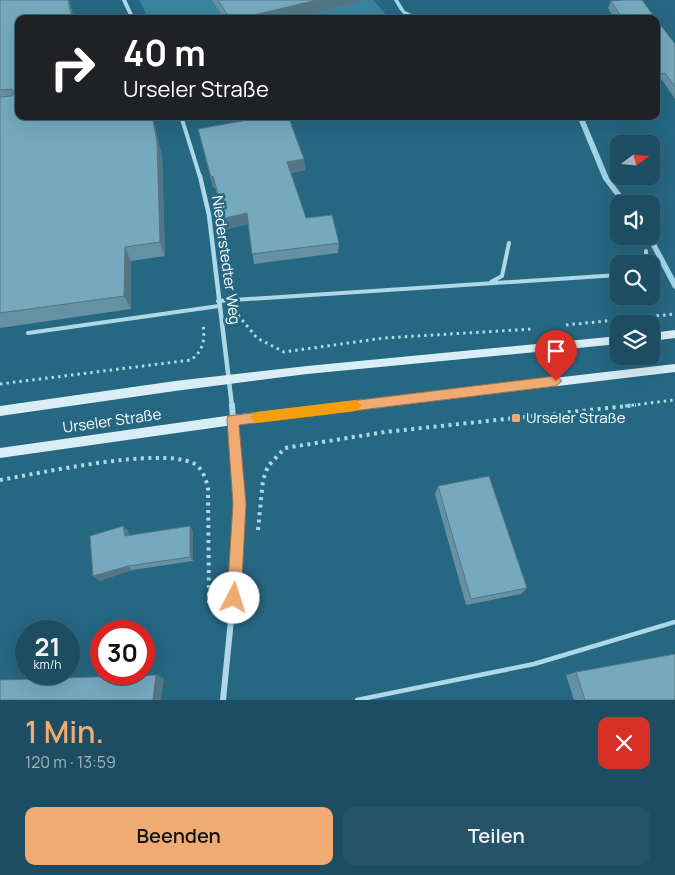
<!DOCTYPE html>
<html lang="de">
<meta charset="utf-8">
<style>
:root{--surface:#1c4d62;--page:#255468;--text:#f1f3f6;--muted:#a0b4be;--line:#3a6477;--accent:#f0ab73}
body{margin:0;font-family:Manrope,sans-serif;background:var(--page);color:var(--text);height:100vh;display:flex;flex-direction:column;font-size:19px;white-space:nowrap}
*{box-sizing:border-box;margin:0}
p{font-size:16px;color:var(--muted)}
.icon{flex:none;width:28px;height:28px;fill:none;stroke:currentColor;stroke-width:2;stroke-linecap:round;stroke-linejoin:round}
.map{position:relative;height:700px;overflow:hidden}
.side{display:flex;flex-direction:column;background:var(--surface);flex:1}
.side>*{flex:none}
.banner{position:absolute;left:15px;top:15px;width:645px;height:105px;border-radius:10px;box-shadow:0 5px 20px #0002,0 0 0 1px var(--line);background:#202124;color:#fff;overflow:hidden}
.needle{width:32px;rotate:74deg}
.controls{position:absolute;left:610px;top:135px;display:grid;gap:10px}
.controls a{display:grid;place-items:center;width:50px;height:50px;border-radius:10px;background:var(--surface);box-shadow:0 5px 20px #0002,0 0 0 1px var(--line);font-size:25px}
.speed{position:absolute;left:15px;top:620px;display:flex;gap:10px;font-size:25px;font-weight:700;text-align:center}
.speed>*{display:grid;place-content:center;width:65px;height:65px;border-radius:50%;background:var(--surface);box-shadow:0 5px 20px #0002,0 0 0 1px var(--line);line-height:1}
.speed small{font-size:12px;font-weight:400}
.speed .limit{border:8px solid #d22;background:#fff;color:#111}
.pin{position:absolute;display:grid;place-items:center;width:42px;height:42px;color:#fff;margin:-51px -21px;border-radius:50% 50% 50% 0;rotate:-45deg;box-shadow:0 0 5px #0007}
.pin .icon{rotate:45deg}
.me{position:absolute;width:55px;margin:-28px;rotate:5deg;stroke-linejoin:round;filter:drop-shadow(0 0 4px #0008)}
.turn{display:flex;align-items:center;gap:18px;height:105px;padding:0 25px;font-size:22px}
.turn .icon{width:65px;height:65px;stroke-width:2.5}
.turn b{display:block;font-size:35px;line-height:42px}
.round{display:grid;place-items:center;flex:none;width:52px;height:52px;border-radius:10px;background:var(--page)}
.summary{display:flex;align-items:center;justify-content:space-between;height:85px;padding:0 25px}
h1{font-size:30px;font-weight:600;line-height:38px;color:var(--accent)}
.action{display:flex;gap:10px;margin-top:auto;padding:10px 25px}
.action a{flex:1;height:58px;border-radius:10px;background:var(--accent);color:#111;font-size:20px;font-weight:600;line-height:58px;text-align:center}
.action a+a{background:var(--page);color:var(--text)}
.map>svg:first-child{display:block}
.green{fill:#3a83a0}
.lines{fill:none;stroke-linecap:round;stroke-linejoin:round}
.stream{fill:#a3d5e8;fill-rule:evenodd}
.path-far1{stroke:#aed7e7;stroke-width:3;stroke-dasharray:2.5 4;stroke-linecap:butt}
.path{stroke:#aed7e7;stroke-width:4;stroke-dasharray:3 4.5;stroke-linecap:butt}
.lane-far1{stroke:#aed7e7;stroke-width:4}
.lane{stroke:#aed7e7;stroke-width:4.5}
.street-far2{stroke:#aed7e7;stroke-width:4}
.street-far1{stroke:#aed7e7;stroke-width:4.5}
.street{stroke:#aed7e7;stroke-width:6}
.secondary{fill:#d8edf6;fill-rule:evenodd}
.wall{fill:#6591a3}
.shaded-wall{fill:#537685}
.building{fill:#76a9be;stroke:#537685}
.route{fill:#f0ab73;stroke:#9c6f4b}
.slow{fill:#f59e0b}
.poi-dot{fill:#f0ab73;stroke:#266782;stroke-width:2}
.labels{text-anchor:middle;stroke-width:5;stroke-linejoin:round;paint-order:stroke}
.street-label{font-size:15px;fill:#fff;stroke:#266782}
.poi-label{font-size:15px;fill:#fff;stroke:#266782;text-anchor:start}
</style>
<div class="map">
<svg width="675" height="700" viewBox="0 0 675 700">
<rect width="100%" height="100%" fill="#266782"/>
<path class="green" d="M 139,0 L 373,0 L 390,19 L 149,19 Z"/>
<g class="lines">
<path class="stream" d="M 394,0 L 398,0 L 405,11 L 422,19 C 405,19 401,13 394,0 Z
M 577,116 L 583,116 L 609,178 L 629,204 L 622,204 L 603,179 Z
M 651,234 L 675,279 L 675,289 L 673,288 L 646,236 L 651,236 Z"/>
<path class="path-far1" d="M 238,315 L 257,338 L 284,352 L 384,338 L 533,329
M 566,325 L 675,314
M 0,384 L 191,360 C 204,350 205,339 203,324
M 625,406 L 675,400"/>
<path class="path" d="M 0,480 C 42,473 157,447 193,463 C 202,467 206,479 208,488 L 209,604
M 258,530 L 263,480 L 268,466 L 285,448 L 385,432 L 636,405"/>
<path class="lane-far1" d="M 646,251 L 646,264
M 491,282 L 502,276 L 509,243
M 218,301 L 619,275
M 28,333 L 219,306"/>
<path class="lane" d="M 357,700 L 534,664 L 675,622"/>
<path class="street-far2" d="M 124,0 L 133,19
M 181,116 L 200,177"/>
<path class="street-far1" d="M 200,176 L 209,215 L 232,406"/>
<path class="street" d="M 223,700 L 239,540 L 239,505 L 232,405"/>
<path class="secondary" d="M 675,330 L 675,338 L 651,341 L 651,333 Z
M 619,336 L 619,344 L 307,374 L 175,391 L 0,416 L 0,406 L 175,381 L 307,366 Z
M 675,364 L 675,372 L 233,425 L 0,458 L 0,448 L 233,415 Z"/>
</g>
<path class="wall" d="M 0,0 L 69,0 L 74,19 L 19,19 L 154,123 L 162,157 L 165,256 L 131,261 L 131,309 L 0,328 Z
M 212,0 L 368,0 L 292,19 L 224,19 Z
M 611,1 L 656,19 L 615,19 L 608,8 Z
M 656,19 L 675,44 L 675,99 L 662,80 L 656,80 Z
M 201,140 L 304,159 L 305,170 L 291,173 L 306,218 L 339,243 L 338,253 L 254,264 L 248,224 L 227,229 L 215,187 L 213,188 Z
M 438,486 L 527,588 L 521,594 L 466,605 L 435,494 Z
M 123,526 L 128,531 L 129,536 L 193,531 L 193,561 L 132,570 L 99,581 Z
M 576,672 L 675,700 L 574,700 L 566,675 Z"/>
<path class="shaded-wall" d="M 68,0 L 69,0 L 70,4 L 74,19 L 72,19 Z
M 317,0 L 368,0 L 292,19 L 254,19 L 254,15 Z
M 152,116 L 154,123 L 162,157 L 165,256 L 160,242 Z
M 304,159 L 305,170 L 288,173 L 287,162 Z
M 213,176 L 215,187 L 213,188 L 211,177 Z
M 247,213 L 249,224 L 227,229 L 225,218 Z
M 125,247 L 131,261 L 131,309 L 124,296 Z
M 123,526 L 128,531 L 129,541 L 125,536 Z
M 190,526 L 193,531 L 193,561 L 190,557 Z
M 128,566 L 132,570 L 99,581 L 93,576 Z
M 156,675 L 164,678 L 161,700 L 153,700 Z"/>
<path class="building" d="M 0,0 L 68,0 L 72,19 L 19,19 L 19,116 L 152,116 L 157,142 L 160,242 L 125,247 L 124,296 L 0,313 L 0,97 L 12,96 L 14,93 L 12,89 L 0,90 Z
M 218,0 L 317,0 L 254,15 L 256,19 L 230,19 Z
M 624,0 L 642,0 L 656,19 L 619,19 L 617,15 L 620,15 L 611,1 Z
M 656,19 L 675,44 L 675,87 L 665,73 L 657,74 L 656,73 Z
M 269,116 L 288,116 L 304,159 L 287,162 L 306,218 L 332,215 L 339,243 L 252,254 L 247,213 L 225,218 L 213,176 L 211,177 L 198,129 Z
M 489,476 L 527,588 L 471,599 L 438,486 Z
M 123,526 L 125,536 L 190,526 L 190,557 L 128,566 L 93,576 L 90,536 Z
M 675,654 L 675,700 L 585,700 L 576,672 Z
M 156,675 L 153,700 L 0,700 L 0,680 Z"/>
<path class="route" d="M 556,376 L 562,381 L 556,386 L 239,425 L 246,504 L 241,598 L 239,604 L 234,606 L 229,604 L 227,598 L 233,504 L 227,420 L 228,416 Z"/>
<path class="slow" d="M 356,400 L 362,405 L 356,411 L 256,423 L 250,417 L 256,412 Z"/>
<rect class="poi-dot" x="511" y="413" width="10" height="10" rx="2.5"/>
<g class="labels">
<g class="street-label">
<text transform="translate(226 260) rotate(82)" y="5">Niederstedter Weg</text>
<text transform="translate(112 421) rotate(-8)" y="5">Urseler Straße</text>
</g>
<g class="poi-label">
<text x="526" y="423">Urseler Straße</text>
</g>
</g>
</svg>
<div class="controls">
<a><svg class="needle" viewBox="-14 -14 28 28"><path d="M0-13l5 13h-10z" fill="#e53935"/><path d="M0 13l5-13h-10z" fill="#a0b4be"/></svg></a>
<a><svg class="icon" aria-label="sound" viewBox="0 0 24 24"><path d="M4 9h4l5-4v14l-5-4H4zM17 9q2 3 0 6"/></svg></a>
<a><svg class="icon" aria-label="search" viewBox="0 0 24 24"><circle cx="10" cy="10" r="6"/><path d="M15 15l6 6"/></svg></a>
<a><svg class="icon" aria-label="layers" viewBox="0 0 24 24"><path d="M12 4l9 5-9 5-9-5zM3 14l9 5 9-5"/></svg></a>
</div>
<div class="speed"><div>21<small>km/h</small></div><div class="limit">30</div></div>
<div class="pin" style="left:556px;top:381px;background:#d93025"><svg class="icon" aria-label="arrive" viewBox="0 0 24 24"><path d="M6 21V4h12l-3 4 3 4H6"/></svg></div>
<svg class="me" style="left:234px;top:598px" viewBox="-20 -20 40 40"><circle r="19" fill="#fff"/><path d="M0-13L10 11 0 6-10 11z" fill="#f0ab73"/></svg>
<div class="banner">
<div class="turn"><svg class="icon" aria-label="right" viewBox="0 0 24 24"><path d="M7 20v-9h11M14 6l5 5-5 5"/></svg><div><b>40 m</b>Urseler Straße</div></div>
</div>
</div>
<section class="side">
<div class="summary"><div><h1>1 Min.</h1><p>120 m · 13:59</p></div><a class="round" style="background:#d93025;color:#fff"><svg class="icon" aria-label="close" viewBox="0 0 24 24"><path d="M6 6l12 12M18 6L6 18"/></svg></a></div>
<div class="action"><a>Beenden</a><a>Teilen</a></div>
</section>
